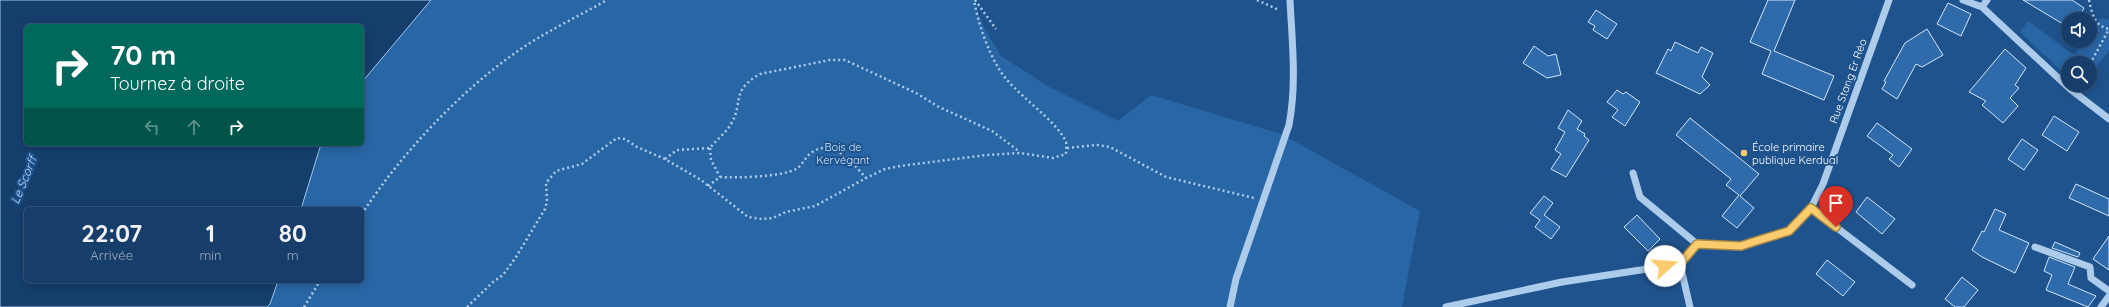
<!DOCTYPE html>
<html lang="fr">
<meta charset="utf-8">
<style>
:root{--surface:#173e6a;--page:#204570;--text:#f1f3f6;--muted:#9eaec1;--line:#36577e}
body{margin:0;font-family:Quicksand,sans-serif;background:var(--page);color:var(--text);height:100vh;display:flex;flex-direction:column;font-size:15px;white-space:nowrap}
*{box-sizing:border-box;margin:0}
p{font-size:13px;color:var(--muted)}
.icon{flex:none;width:22px;height:22px;fill:none;stroke:currentColor;stroke-width:2;stroke-linecap:round;stroke-linejoin:round}
.map{position:relative;flex:1;overflow:hidden}
.sheet{position:absolute;left:24px;top:207px;width:340px;height:76px;display:flex;flex-direction:column;background:var(--surface);border-radius:6px;box-shadow:0 2px 10px #0003,0 0 0 1px var(--line)}
.sheet>*{flex:none}
.top-card{position:absolute;left:24px;top:24px;width:340px;height:122px;border-radius:6px;box-shadow:0 2px 10px #0003,0 0 0 1px var(--line);background:#00695c;color:#fff;overflow:hidden}
.fabs{position:absolute;left:2061px;top:12px;display:grid;gap:8px}
.fabs a{display:grid;place-items:center;width:36px;height:36px;border-radius:50%;background:var(--surface);box-shadow:0 2px 10px #0003,0 0 0 1px var(--line);font-size:20px}
.pin{position:absolute;display:grid;place-items:center;width:34px;height:34px;color:#fff;margin:-41px -17px;border-radius:50% 50% 50% 0;rotate:-45deg;box-shadow:0 0 4px #0007}
.pin .icon{rotate:45deg}
.me{position:absolute;width:44px;margin:-22px;rotate:71deg;stroke-linejoin:round;filter:drop-shadow(0 0 3px #0008)}
.turn{display:flex;align-items:center;gap:14px;height:84px;padding:0 20px;font-size:18px}
.turn .icon{width:52px;height:52px;stroke-width:2.5}
.turn b{display:block;font-size:28px;line-height:34px}
.lanes{display:flex;align-items:center;height:38px;padding:0 20px;background:#0003;justify-content:center;gap:20px;direction:ltr}
.lanes .off{opacity:.35}
.eta{display:flex;justify-content:space-evenly;align-items:center;height:68px;text-align:center}
.eta b{font-size:24px;font-weight:700;line-height:28px}
.map>svg:first-child{display:block}
.green{fill:#2966a5}
.water{fill:#153e6c;stroke:#a1c7ee}
.building{fill:#2f6baa;stroke:#d2e5f9}
.lines{fill:none;stroke-linecap:round;stroke-linejoin:round}
.path{stroke:#adccec;stroke-width:2.5;stroke-dasharray:2 3;stroke-linecap:butt}
.minor{stroke:#adccec;stroke-width:7}
.route-casing{stroke:#a28547;stroke-width:10}
.route{stroke:#facc6d;stroke-width:7}
.poi-dot{fill:#facc6d;stroke:#1f538d;stroke-width:1.5}
.labels{text-anchor:middle;stroke-width:4;stroke-linejoin:round;paint-order:stroke}
.street-label{font-size:11px;fill:#fff;stroke:#1f538d}
.park-label{font-size:11px;fill:#d2e5f9;stroke:#1f538d}
.poi-label{font-size:11px;fill:#fff;stroke:#1f538d;text-anchor:start}
.water-label{font-size:12px;font-style:italic;fill:#b9d6f3;stroke:#1f538d}
</style>
<div class="map">
<svg width="2109" height="307" viewBox="0 0 2109 307">
<rect width="100%" height="100%" fill="#1f538d"/>
<path class="green" d="M 431,0 L 974,0 L 983,26 L 1001,56 L 1051,88 L 1118,121 L 1151,95 L 1281,134 L 1420,211 L 1402,307 L 267,307 L 270,304 L 278,281 L 362,281 L 362,209 L 301,209 L 321,144 L 362,144 L 362,82 Z
M 2101,18 L 2109,20 L 2109,51 L 2090,74 L 2090,63 L 2068,63 L 2068,77 L 2020,32 L 2028,21 L 2074,55 L 2084,41 L 2090,41 L 2090,33 Z"/>
<path class="water" d="M 0,0 L 431,0 L 362,82 L 362,26 L 26,26 L 26,144 L 321,144 L 301,209 L 26,209 L 26,281 L 278,281 L 270,304 L 267,307 L 0,307 Z"/>
<path class="building" d="M 1768,0 L 1795,0 L 1774,51 L 1834,76 L 1824,100 L 1762,74 L 1771,51 L 1750,42 Z
M 2023,0 L 2072,0 L 2084,8 L 2078,19 L 2068,19 L 2068,27 Z
M 1948,3 L 1971,14 L 1961,36 L 1937,24 Z
M 1596,10 L 1617,24 L 1607,39 L 1593,30 L 1595,26 L 1588,22 Z
M 1927,29 L 1943,55 L 1922,67 L 1916,64 L 1897,99 L 1882,89 L 1886,82 L 1884,81 L 1905,43 Z
M 1675,42 L 1698,53 L 1701,47 L 1713,53 L 1702,77 L 1710,85 L 1700,94 L 1656,73 L 1668,49 L 1671,51 Z
M 1534,46 L 1548,56 L 1556,54 L 1561,75 L 1547,78 L 1523,63 Z
M 2005,49 L 2026,68 L 2015,85 L 2019,88 L 2010,98 L 2018,106 L 2003,123 L 1982,105 L 1986,101 L 1969,92 Z
M 1617,90 L 1623,94 L 1626,92 L 1640,102 L 1625,126 L 1612,117 L 1618,110 L 1607,102 Z
M 1568,110 L 1582,121 L 1577,129 L 1585,134 L 1584,136 L 1589,140 L 1566,177 L 1551,169 L 1561,154 L 1555,150 L 1565,132 L 1558,128 Z
M 2054,116 L 2079,132 L 2067,151 L 2042,135 Z
M 1690,118 L 1759,174 L 1740,196 L 1754,208 L 1737,228 L 1722,216 L 1739,195 L 1726,185 L 1731,179 L 1676,135 Z
M 1877,123 L 1912,149 L 1899,167 L 1889,159 L 1893,155 L 1867,136 Z
M 2022,139 L 2038,150 L 2024,170 L 2008,159 Z
M 2076,184 L 2109,199 L 2109,216 L 2069,198 Z
M 1544,196 L 1553,203 L 1544,215 L 1560,227 L 1551,239 L 1535,227 L 1540,220 L 1530,213 Z
M 1867,197 L 1895,219 L 1882,234 L 1856,212 Z
M 1995,209 L 2006,214 L 1999,230 L 2029,243 L 2015,273 L 1982,257 L 1972,250 L 1982,231 L 1984,232 Z
M 1637,215 L 1660,239 L 1648,251 L 1624,227 Z
M 2109,236 L 2109,270 L 2093,259 Z
M 2055,242 L 2080,253 L 2078,257 L 2052,248 Z
M 2049,257 L 2075,267 L 2068,284 L 2096,296 L 2088,307 L 2046,290 L 2052,275 L 2044,271 Z
M 1827,260 L 1855,282 L 1843,296 L 1816,274 Z
M 1962,277 L 1978,290 L 1964,307 L 1955,307 L 1945,299 Z"/>
<g class="lines">
<path class="path" d="M 975,0 L 996,29
M 1257,0 L 1279,10
M 2089,0 C 2092,13 2094,26 2109,29
M 2090,64 L 2109,29
M 710,148 L 711,160 L 720,177
M 1067,148 L 1097,145 L 1110,147 L 1166,177 L 1254,198
M 665,159 L 677,150 L 710,148 C 716,140 726,133 731,124 C 744,102 730,91 760,74 L 830,60 L 845,60 L 916,93 L 939,107 L 992,131 L 1020,152
M 708,186 L 720,177 C 738,178 781,177 796,169 C 802,166 805,157 811,153 C 832,137 852,162 866,178
M 362,214 C 403,150 473,77 538,38 C 560,25 584,13 607,0
M 304,307 L 320,281
M 467,307 L 493,282 L 503,275 L 516,257 L 545,209 L 547,201 L 546,183 L 556,171 L 582,164 L 617,138 L 625,139 L 637,147 L 665,159 L 701,180 L 748,217 L 762,219 L 773,218 L 786,212 L 815,206 L 866,178 L 885,169 L 900,166 L 987,155 L 1020,153 L 1053,158 L 1066,154 C 1066,150 1067,146 1066,142 C 1057,120 1013,93 999,69 C 987,49 978,23 974,0"/>
<path class="minor" d="M 1963,0 L 1982,7 L 2070,89 L 2109,119
M 1982,7 L 1987,0
M 1633,173 L 1640,197 L 1697,244 L 1741,246 L 1789,231 L 1811,208 L 1823,184 L 1889,0
M 1811,208 L 1912,285
M 2035,247 L 2090,267 L 2091,278 L 2109,291
M 1230,307 L 1236,279 L 1289,125 C 1297,83 1292,42 1290,0
M 1446,307 L 1562,282 L 1680,264
M 1690,307 L 1680,264 L 1697,244
M 2101,307 L 2109,296"/>
</g>
<g class="lines">
<g class="route-casing">
<path id="route" d="M 1665,266 L 1680,264 L 1697,244 L 1741,246 L 1753,242 L 1789,231 L 1811,208 L 1836,227"/>
</g>
<use href="#route" class="route"/>
</g>
<circle class="poi-dot" cx="1744" cy="153" r="4"/>
<g class="labels">
<g class="street-label">
<text transform="translate(1848 81) rotate(-70)" y="4">Rue Stang Er Réo</text>
</g>
<g class="park-label">
<text x="843" y="151">Bois de<tspan x="843" dy="13">Kervégant</tspan></text>
</g>
<g class="poi-label">
<text x="1752" y="151">École primaire<tspan x="1752" dy="13">publique Kerdual</tspan></text>
</g>
<g class="water-label">
<text transform="translate(24 180) rotate(-68)" y="4">Le Scorff</text>
</g>
</g>
</svg>
<div class="fabs">
<a><svg class="icon" aria-label="sound" viewBox="0 0 24 24"><path d="M4 9h4l5-4v14l-5-4H4zM17 9q2 3 0 6"/></svg></a>
<a><svg class="icon" aria-label="search" viewBox="0 0 24 24"><circle cx="10" cy="10" r="6"/><path d="M15 15l6 6"/></svg></a>
</div>
<div class="pin" style="left:1836px;top:227px;background:#d93025"><svg class="icon" aria-label="arrive" viewBox="0 0 24 24"><path d="M6 21V4h12l-3 4 3 4H6"/></svg></div>
<svg class="me" style="left:1665px;top:266px" viewBox="-20 -20 40 40"><circle r="19" fill="#fff"/><path d="M0-13L10 11 0 6-10 11z" fill="#facc6d"/></svg>
<div class="top-card">
<div class="turn"><svg class="icon" aria-label="right" viewBox="0 0 24 24"><path d="M7 20v-9h11M14 6l5 5-5 5"/></svg><div><b>70 m</b>Tournez à droite</div></div>
<div class="lanes"><svg class="icon off" aria-label="left" viewBox="0 0 24 24"><path d="M17 20v-9H6M10 6l-5 5 5 5"/></svg><svg class="icon off" aria-label="ahead" viewBox="0 0 24 24"><path d="M12 20V5M6 11l6-6 6 6"/></svg><svg class="icon" aria-label="right" viewBox="0 0 24 24"><path d="M7 20v-9h11M14 6l5 5-5 5"/></svg></div>
</div>
<section class="sheet">
<div class="eta">
<div><b>22:07</b><p>Arrivée</p></div>
<div><b>1</b><p>min</p></div>
<div><b>80</b><p>m</p></div>
</div>
</section>
</div>
